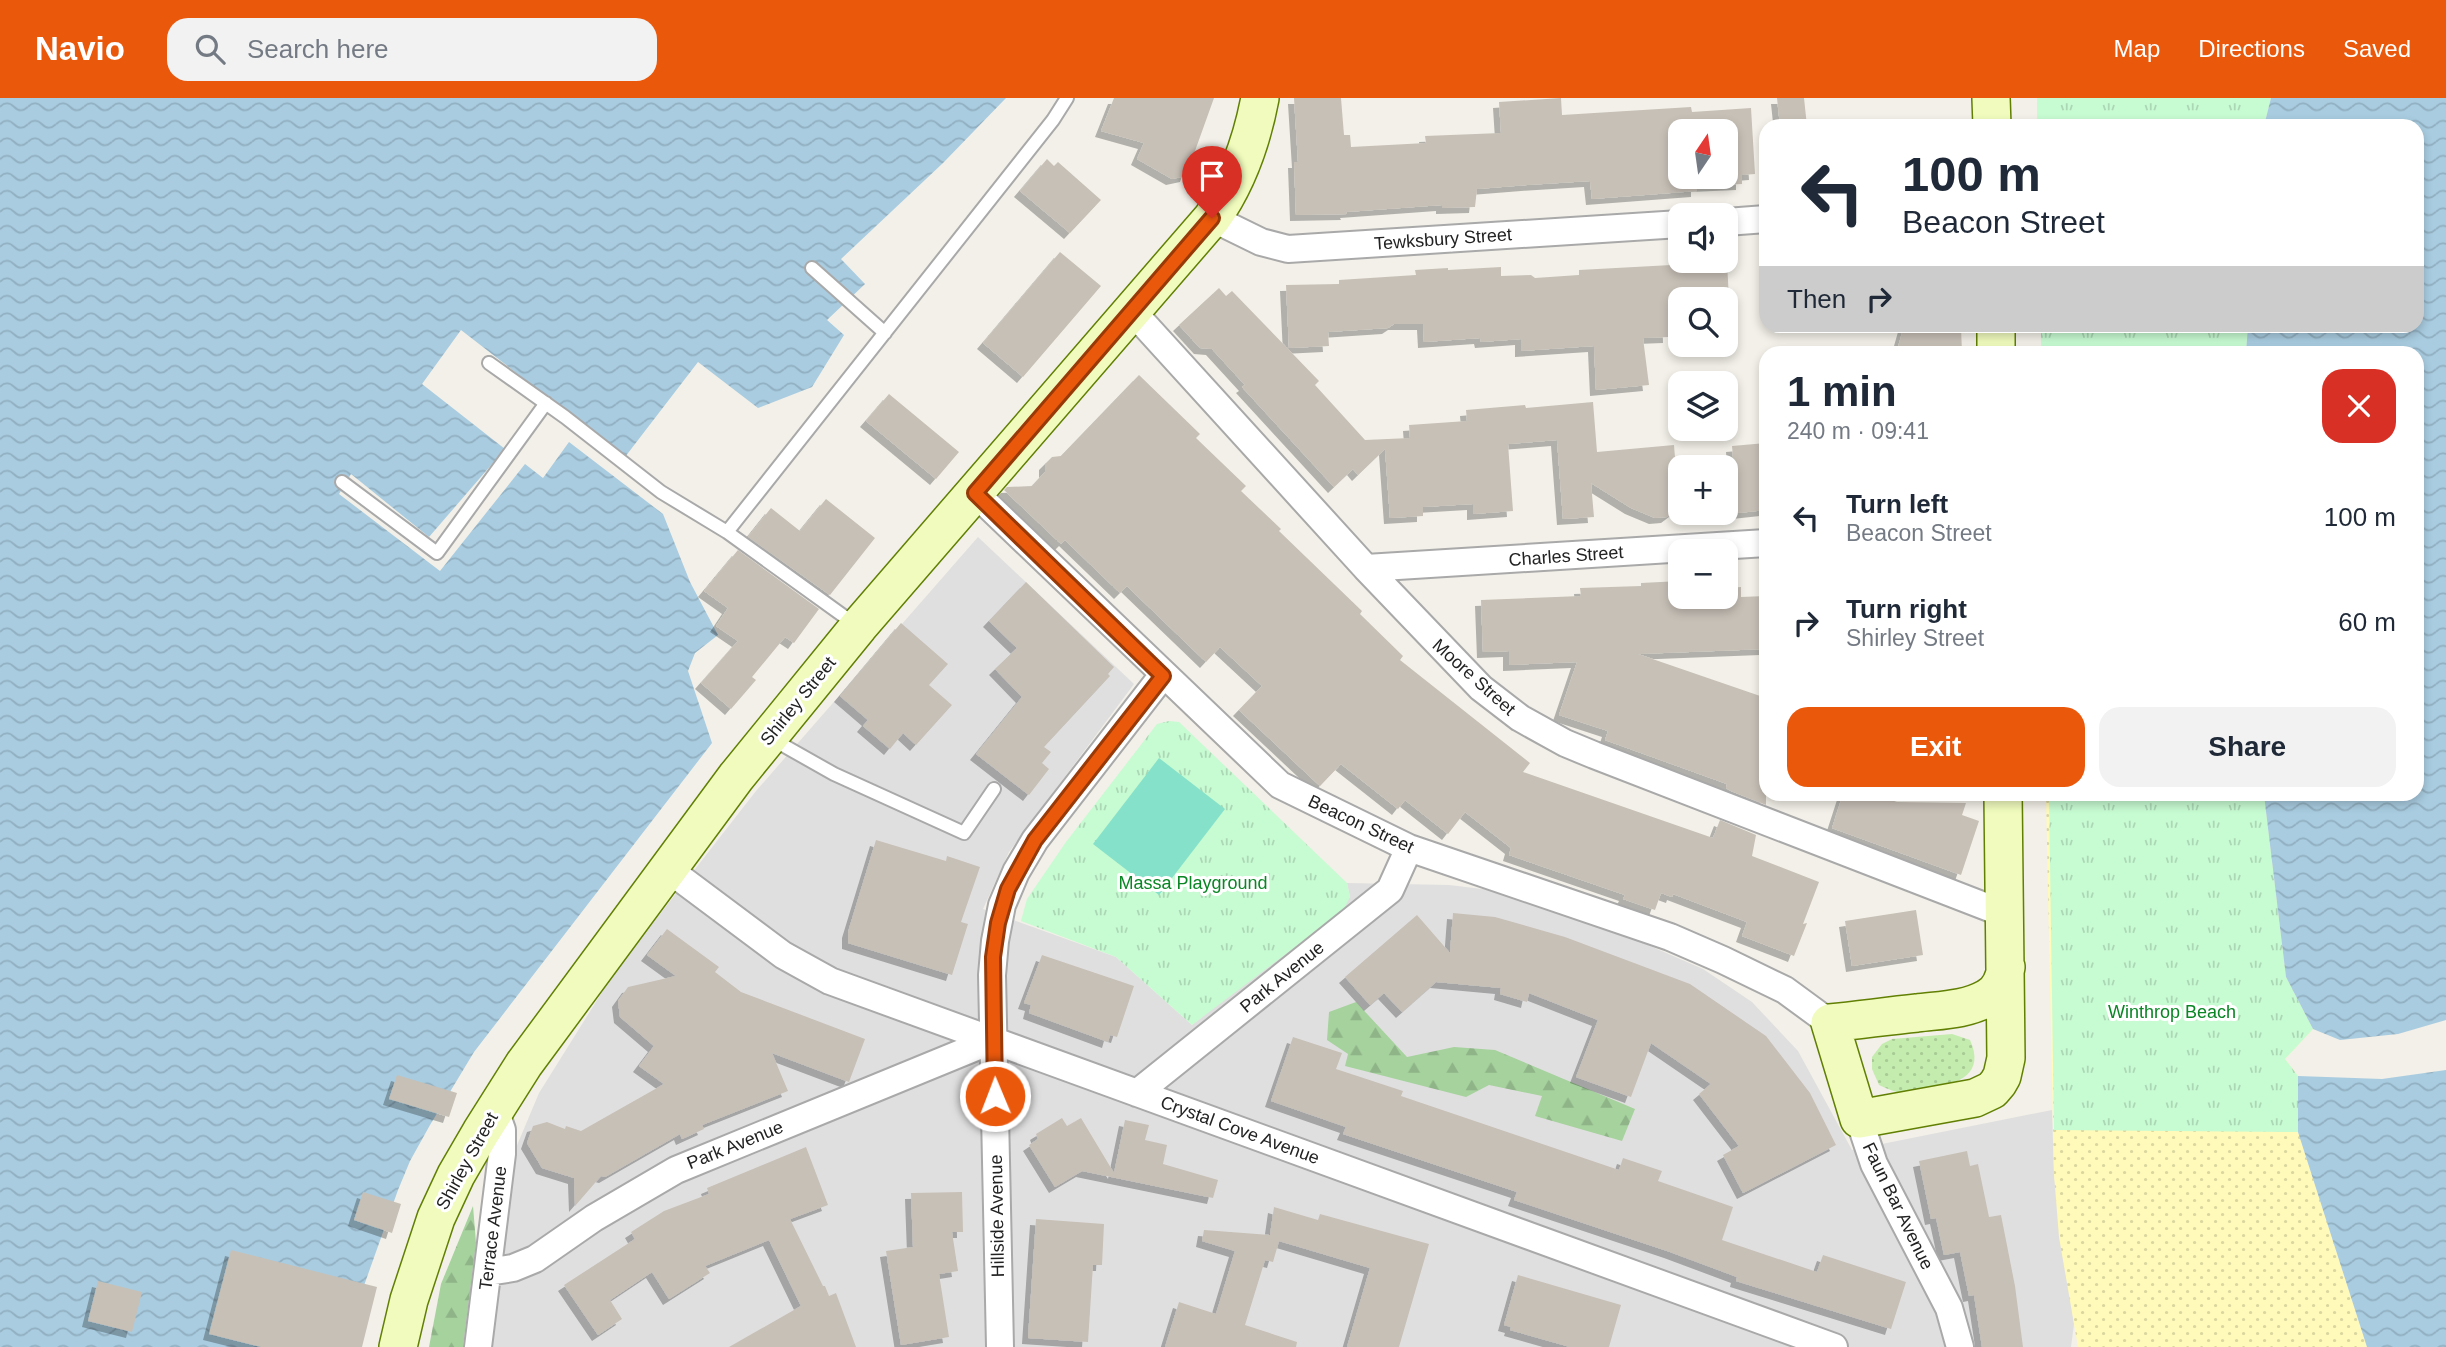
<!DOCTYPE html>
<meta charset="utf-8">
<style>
:root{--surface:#fff;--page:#f2f2f3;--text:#1f2937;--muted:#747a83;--accent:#ea580c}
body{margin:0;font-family:Helvetica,sans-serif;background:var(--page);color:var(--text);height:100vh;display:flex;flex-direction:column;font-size:26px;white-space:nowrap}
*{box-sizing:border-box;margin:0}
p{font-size:23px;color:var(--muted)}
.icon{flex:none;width:38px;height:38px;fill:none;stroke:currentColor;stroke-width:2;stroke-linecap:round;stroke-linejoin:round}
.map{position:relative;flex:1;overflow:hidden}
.side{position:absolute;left:1759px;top:248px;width:665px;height:455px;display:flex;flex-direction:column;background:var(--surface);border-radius:21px;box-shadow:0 4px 10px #0003}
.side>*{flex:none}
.top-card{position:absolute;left:1759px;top:21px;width:665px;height:214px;border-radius:21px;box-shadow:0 4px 10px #0003;background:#fff;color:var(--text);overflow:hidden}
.needle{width:46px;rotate:13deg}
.tools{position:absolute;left:1668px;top:21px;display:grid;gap:14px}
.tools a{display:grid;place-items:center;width:70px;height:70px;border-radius:14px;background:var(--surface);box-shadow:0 4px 10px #0003;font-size:35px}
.pin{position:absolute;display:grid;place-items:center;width:60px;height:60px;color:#fff;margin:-72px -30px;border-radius:50% 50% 50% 0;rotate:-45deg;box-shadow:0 0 7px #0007}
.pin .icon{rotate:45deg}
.me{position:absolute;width:77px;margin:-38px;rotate:359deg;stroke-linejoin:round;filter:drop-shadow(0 0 5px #0008)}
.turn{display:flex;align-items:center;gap:24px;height:147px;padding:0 28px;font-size:32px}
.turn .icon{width:91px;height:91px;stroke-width:2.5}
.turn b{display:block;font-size:49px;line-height:60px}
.then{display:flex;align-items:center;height:66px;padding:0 28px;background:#0003;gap:14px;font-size:26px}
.round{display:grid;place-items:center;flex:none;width:74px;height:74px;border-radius:21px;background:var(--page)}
.headline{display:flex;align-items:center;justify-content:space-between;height:119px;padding:0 28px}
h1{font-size:42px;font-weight:800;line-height:52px}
.primary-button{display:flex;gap:14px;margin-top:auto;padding:14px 28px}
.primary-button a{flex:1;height:80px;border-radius:21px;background:var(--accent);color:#fff;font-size:28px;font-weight:800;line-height:80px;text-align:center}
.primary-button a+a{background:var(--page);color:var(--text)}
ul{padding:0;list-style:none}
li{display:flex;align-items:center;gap:21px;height:105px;padding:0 28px}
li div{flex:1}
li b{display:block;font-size:26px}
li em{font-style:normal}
header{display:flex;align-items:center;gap:42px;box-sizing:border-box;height:98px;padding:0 35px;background:var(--accent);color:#fff}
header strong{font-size:33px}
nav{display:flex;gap:38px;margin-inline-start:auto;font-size:24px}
.search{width:490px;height:63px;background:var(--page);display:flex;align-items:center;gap:18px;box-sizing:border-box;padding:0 24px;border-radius:21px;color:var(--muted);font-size:26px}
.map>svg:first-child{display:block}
.residential{fill:#e0dfdf}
.grass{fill:url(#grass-dots)}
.forest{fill:url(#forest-firs)}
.sand{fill:url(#sand-dots)}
.park{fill:url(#park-tufts)}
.pitch{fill:#86e1ca}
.water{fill:url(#water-waves)}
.building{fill:#c7c0b7;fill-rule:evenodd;filter:url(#shadow)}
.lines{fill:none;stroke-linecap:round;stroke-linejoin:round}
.lane-casing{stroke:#a9a9a9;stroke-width:16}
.street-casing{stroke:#a9a9a9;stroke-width:30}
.secondary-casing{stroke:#617f03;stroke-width:40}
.lane{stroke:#fff;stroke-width:12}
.street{stroke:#fff;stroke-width:26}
.secondary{stroke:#f0fbbd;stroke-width:37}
.route-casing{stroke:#983908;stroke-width:18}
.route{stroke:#ea580c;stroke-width:12}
.labels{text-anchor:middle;stroke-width:6;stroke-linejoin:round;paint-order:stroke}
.street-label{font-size:18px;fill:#222;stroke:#fff}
.park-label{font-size:18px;fill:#0a8625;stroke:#fff}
</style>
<header>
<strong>Navio</strong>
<div class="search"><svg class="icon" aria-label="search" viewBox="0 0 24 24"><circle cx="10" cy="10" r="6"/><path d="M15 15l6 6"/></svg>Search here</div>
<nav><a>Map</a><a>Directions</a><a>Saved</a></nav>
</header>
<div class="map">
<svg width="2446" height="1249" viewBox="0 0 2446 1249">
<defs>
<pattern id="grass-dots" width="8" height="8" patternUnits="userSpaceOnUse" patternTransform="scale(1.75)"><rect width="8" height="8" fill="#c4ecae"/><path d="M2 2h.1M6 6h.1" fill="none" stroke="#a8ca95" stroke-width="1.8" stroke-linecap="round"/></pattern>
<pattern id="forest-firs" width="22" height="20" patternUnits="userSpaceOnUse" patternTransform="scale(1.75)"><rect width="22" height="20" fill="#a5d29d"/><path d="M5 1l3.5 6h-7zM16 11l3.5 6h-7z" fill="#8eb487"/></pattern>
<pattern id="sand-dots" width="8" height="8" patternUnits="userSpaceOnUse" patternTransform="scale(1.75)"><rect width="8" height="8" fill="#fffab9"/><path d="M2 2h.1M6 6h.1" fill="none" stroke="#dad69f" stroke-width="1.8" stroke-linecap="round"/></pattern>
<pattern id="park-tufts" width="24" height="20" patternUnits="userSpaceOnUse" patternTransform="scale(1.75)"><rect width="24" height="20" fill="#c7fbd2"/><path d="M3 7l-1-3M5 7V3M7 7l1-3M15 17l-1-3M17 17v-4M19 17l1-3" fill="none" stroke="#abd7b4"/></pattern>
<pattern id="water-waves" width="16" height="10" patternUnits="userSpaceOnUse" patternTransform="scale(1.75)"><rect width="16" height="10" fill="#a9cce0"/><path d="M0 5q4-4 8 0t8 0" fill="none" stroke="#91afc0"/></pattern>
<filter id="shadow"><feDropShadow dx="-6" dy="6" stdDeviation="0" flood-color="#0004"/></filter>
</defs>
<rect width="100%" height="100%" fill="#f2f0e8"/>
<path class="residential" d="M 978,439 L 1134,586 L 1009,754 L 983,811 L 1116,859 L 1192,927 L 1350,799 L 1347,785 L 1449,787 L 1507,794 L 1634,841 L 1703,871 L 1752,904 L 1798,953 L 1852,1052 L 2052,1012 L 2054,1077 L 2074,1226 L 2071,1249 L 463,1249 L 476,1145 L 539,995 L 614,875 L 756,693 Z"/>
<path class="grass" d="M 1952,936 L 1970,942 C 1985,975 1960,985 1932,991 C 1924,992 1914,996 1905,995 C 1896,995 1888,991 1879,987 L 1872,971 L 1872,959 L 1882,946 L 1892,941 Z"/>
<path class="forest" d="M 1356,904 L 1407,959 L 1454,949 L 1495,952 L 1635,1011 L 1622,1043 L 1535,1018 L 1542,998 L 1489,987 L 1466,999 L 1345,968 L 1348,956 L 1327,942 L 1329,914 Z
M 473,1108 L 476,1145 L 463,1249 L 429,1249 L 441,1186 Z"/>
<path class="sand" d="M 2046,697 L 2264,697 L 2286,879 L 2313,931 L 2285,961 L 2298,978 L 2298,1034 L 2367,1249 L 2078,1249 L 2059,1139 L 2054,1076 Z"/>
<path class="park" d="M 2037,0 L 2271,0 L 2264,28 L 2037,28 Z
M 2041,228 L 2248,228 L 2246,255 L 2041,255 Z
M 1169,623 L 1179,624 L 1347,785 L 1350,799 L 1343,813 L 1192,927 L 1116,859 L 1021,823 L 1027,801 L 1066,744 L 1157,626 Z
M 2049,697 L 2264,697 L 2286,879 L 2313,931 L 2285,961 L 2298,978 L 2298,1034 L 2054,1032 Z"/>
<path class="pitch" d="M 1159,660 L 1225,711 L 1159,797 L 1093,746 Z"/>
<path class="water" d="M 0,0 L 1006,0 L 943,65 L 841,161 L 865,186 L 827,222 L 844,237 L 812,289 L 758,310 L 698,264 L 625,359 L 461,232 L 422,286 L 505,351 L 429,439 L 351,376 L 339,396 L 440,473 L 525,366 L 543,380 L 569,344 L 663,416 L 690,484 L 718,537 L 695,555 L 688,573 L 712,645 L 474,954 L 430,1027 L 410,1063 L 398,1092 L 361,1196 L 346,1249 L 0,1249 Z
M 2271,0 L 2446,0 L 2446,922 L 2398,936 L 2340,942 L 2313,931 L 2286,879 L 2264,697 L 2417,696 L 2417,374 L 2420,366 L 2417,361 L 2417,256 L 2246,255 L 2248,228 L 2417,228 L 2417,28 L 2264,28 Z
M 2446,972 L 2446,1249 L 2367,1249 L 2298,1034 L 2298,978 L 2382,981 Z"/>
<path class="building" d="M 1114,0 L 1214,0 L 1186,78 L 1172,81 L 1137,61 L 1144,45 L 1101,33 Z
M 1294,0 L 1341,0 L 1344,37 L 1350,37 L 1351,49 L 1426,45 L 1425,38 L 1501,35 L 1499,4 L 1561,0 L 1562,17 L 1691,9 L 1692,14 L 1751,10 L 1755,76 L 1742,77 L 1742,86 L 1697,88 L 1697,93 L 1592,101 L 1590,83 L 1527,87 L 1477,91 L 1475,109 L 1442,110 L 1442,107 L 1346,114 L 1347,116 L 1296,117 L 1294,64 L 1298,64 ZM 1680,33 L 1726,33 L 1726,79 L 1680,79 Z
M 1777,0 L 1804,0 L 1807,28 L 1780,28 Z
M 1047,61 L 1054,68 L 1058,64 L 1101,102 L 1070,135 L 1020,93 Z
M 1060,154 L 1101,188 L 1023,279 L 983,245 Z
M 1727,164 L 1729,201 L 1668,201 L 1669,239 L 1643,240 L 1649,287 L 1596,292 L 1594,248 L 1521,253 L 1521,241 L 1481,244 L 1480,240 L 1424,244 L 1423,226 L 1394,226 L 1388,230 L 1328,234 L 1329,248 L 1289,250 L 1286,187 L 1339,186 L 1339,182 L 1416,177 L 1415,172 L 1448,170 L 1448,172 L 1501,169 L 1501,178 L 1531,177 L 1535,180 L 1579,177 L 1579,172 Z
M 1219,190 L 1226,198 L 1232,193 L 1319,283 L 1315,287 L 1365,342 L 1410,340 L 1409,327 L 1467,323 L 1466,312 L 1525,307 L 1526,310 L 1593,304 L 1597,354 L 1674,347 L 1679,410 L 1667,419 L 1655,420 L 1631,410 L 1591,385 L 1594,419 L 1563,421 L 1557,342 L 1508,346 L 1513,413 L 1473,416 L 1473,406 L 1423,409 L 1423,418 L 1390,420 L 1385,351 L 1358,377 L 1353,371 L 1334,389 L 1242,289 L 1245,287 L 1212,251 L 1200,250 L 1179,227 Z
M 1904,228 L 1961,228 L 1962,256 L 1896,256 Z
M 1139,277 L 1200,336 L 1196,340 L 1246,388 L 1241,393 L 1281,431 L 1279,433 L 1362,513 L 1360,516 L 1403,558 L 1400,562 L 1530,665 L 1523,674 L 1713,740 L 1720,722 L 1756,737 L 1752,758 L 1819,784 L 1803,826 L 1807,825 L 1794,858 L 1742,838 L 1747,824 L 1673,796 L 1672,799 L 1661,795 L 1655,812 L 1623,801 L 1625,797 L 1509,757 L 1511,750 L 1465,714 L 1448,736 L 1405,702 L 1398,711 L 1341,666 L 1320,688 L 1239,612 L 1262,588 L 1220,549 L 1206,564 L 1127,488 L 1120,495 L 1065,442 L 1061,446 L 1004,392 L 1007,389 L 1032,388 L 1045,374 L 1045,366 L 1052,359 L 1061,358 Z
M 889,296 L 959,354 L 936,381 L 866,323 Z
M 1766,345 L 1766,412 L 1738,415 L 1732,348 Z
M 826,401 L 875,440 L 830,497 L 748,439 L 771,410 L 800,433 Z
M 738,452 L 819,511 L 794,545 L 785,539 L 752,579 L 756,582 L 731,611 L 701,585 L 738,543 L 716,528 L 728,510 L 704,493 Z
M 1680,483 L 1680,499 L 1726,499 L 1726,490 L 1741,489 L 1741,499 L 1766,498 L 1766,551 L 1638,556 L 1766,600 L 1766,707 L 1731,693 L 1726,690 L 1727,686 L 1605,642 L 1608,633 L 1559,617 L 1577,564 L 1509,567 L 1509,553 L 1483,554 L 1481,502 L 1581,498 L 1580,490 L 1641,488 L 1641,485 Z
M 1026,484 L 1114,569 L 1108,576 L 1110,578 L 1044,649 L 1051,654 L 1042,665 L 1049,671 L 1029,697 L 976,656 L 1022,599 L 995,571 L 1017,550 L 989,523 Z
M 901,525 L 948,566 L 929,587 L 952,607 L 916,647 L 903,635 L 890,651 L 863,628 L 868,622 L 840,598 Z
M 1843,696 L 1875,696 L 1897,704 L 1966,705 L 1962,717 L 1979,723 L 1961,777 L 1832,730 Z
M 876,742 L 946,763 L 947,758 L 980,769 L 961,824 L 968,826 L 952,877 L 848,845 L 848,834 Z
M 1916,812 L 1923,857 L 1852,868 L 1845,823 Z
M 1453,815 L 1495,819 L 1565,839 L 1690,886 L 1766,938 L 1810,995 L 1836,1047 L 1743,1095 L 1723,1057 L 1739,1048 L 1699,996 L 1711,986 L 1651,945 L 1631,999 L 1576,979 L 1598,922 L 1529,895 L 1527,904 L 1500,896 L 1501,890 L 1436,884 L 1402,914 L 1384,895 L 1370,907 L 1345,879 L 1417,817 L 1450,855 Z
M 667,831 L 719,869 L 715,874 L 741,894 L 865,941 L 849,984 L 772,955 L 788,993 L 702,1027 L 704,1031 L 682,1041 L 680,1036 L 605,1079 L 601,1078 L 575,1108 L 574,1080 L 542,1070 L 527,1045 L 533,1028 L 547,1024 L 565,1031 L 566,1028 L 581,1033 L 664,986 L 639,968 L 654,948 L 620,919 L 618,903 L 628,889 L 676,878 L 647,857 Z
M 1042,857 L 1134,888 L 1117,939 L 1110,937 L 1108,944 L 1029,915 L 1031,907 L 1024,905 Z
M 1293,939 L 1342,955 L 1336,971 L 1403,993 L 1401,998 L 1619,1072 L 1623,1060 L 1662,1073 L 1658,1083 L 1733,1109 L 1722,1142 L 1817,1174 L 1823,1157 L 1906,1184 L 1891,1231 L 1736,1183 L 1737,1179 L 1670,1154 L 1514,1102 L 1517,1094 L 1343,1036 L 1346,1029 L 1271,1003 Z
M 397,977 L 457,995 L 449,1019 L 389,1001 Z
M 1062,1020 L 1067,1028 L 1081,1020 L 1114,1075 L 1125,1022 L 1149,1027 L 1145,1042 L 1167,1047 L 1163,1066 L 1218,1082 L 1213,1100 L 1082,1073 L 1055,1089 L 1029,1047 L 1038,1041 L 1036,1036 Z
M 806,1049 L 828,1107 L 790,1121 L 823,1188 L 825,1188 L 829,1198 L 836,1195 L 856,1249 L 729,1249 L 801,1208 L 769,1142 L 705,1168 L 710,1175 L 669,1201 L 652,1174 L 610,1202 L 622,1221 L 598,1237 L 564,1187 L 635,1141 L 631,1134 L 664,1113 L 709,1096 L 707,1090 Z
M 1967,1053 L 1970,1068 L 1978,1066 L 1989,1119 L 2001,1117 L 2015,1188 L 2023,1249 L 1982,1249 L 1974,1197 L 1969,1198 L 1960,1154 L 1944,1157 L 1936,1120 L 1931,1121 L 1919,1063 Z
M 363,1094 L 401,1106 L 392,1135 L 354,1122 Z
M 962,1094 L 963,1134 L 952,1134 L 958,1173 L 939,1176 L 949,1239 L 901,1247 L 886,1153 L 913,1149 L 911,1095 Z
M 1274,1109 L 1318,1122 L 1320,1116 L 1429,1146 L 1399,1249 L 1347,1249 L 1370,1170 L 1279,1143 L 1273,1164 L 1265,1162 L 1245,1227 L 1297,1244 L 1296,1249 L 1165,1249 L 1179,1204 L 1216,1216 L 1235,1153 L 1202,1143 L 1204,1132 L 1270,1137 Z
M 1036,1121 L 1104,1126 L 1102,1167 L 1093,1167 L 1088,1244 L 1028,1240 Z
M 231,1152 L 377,1189 L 362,1249 L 261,1249 L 209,1236 Z
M 1518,1177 L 1621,1207 L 1609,1249 L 1570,1249 L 1510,1232 L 1511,1229 L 1504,1227 Z
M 98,1183 L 142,1194 L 132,1234 L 88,1223 Z"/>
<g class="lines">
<g class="lane-casing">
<path id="lane" d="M 812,170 L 885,235
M 489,265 L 565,319 L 661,394 L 727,434 L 856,527
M 342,384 L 437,455 L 546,305
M 727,434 L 1053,22 L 1067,0
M 772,641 L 834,676 L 964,735 L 994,691"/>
</g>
<g class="street-casing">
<path id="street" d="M 1212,120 L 1261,144 L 1288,151 L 1680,126
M 1726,124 L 1766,121
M 1132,213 L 1366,470 L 1481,590 L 1520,620 L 1565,645 L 1594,657 L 2005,816
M 975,395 L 1280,687 L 1409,750 L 1670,839 L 1723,862 L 1785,892 L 1830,925
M 1366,470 L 1766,445
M 668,771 L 783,857 L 830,883 L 1834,1249
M 1137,995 L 1390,792 L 1409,750
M 1859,1021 L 1874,1066 L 1949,1210 L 1960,1249
M 488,1174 L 513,1170 L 535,1161 L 594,1120 L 676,1072 L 993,942
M 478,1249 L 502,1056 L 502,1032 L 495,1012
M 1000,1249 L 992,877 L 995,843 L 1002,807 L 1016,774 L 1035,742 L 1163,577"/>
</g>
<g class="secondary-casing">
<path id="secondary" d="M 1991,0 L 1992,28
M 1996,228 L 1996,256
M 2003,696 L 2006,960 L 2002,978 L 1998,985 L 1992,992 L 1975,1000 L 1859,1021 L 1830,925 C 1859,922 1888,918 1917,915 C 1940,912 1966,912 1987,900 C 1999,894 2004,882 2006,869
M 398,1249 L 409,1202 L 436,1120 L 456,1077 L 481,1034 L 524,966 L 736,679 L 859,528 L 1212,120 C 1237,85 1252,42 1260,0"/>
</g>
<use href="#lane" class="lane"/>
<use href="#street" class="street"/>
<use href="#secondary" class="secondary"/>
</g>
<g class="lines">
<g class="route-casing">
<path id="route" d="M 995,998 L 993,859 L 998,825 L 1008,791 L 1035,742 L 1163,578 L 975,395 L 1212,120"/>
</g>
<use href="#route" class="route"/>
</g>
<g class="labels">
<g class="street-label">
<text transform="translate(1443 141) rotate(-4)" y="6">Tewksbury Street</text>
<text transform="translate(1566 458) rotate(-4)" y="6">Charles Street</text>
<text transform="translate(1474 579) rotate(42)" y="6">Moore Street</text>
<text transform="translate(798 603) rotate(-51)" y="6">Shirley Street</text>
<text transform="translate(1361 726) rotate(25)" y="6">Beacon Street</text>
<text transform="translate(1282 879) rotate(-39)" y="6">Park Avenue</text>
<text transform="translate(1240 1032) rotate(20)" y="6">Crystal Cove Avenue</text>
<text transform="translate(735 1047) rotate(-22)" y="6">Park Avenue</text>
<text transform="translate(467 1063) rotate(-61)" y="6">Shirley Street</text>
<text transform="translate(1898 1108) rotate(64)" y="6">Faun Bar Avenue</text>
<text transform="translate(997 1118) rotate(-91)" y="6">Hillside Avenue</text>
<text transform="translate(493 1130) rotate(-83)" y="6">Terrace Avenue</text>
</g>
<g class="park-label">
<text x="1193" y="791">Massa Playground</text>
<text x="2172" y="920">Winthrop Beach</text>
</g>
</g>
</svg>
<div class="tools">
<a><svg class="needle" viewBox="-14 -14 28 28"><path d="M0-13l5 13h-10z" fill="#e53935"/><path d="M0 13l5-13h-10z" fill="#747a83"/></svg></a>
<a><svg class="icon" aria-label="sound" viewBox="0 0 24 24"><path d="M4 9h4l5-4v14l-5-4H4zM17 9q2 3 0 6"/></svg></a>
<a><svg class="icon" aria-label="search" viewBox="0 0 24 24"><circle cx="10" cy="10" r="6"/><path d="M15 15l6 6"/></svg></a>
<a><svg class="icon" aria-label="layers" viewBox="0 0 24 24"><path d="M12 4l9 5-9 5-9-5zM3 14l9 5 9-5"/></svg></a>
<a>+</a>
<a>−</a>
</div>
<div class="pin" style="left:1212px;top:120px;background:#d93025"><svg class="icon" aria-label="arrive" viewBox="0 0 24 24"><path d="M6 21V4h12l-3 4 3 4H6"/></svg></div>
<svg class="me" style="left:995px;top:998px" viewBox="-20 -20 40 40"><circle r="17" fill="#ea580c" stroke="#fff" stroke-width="3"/><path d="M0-11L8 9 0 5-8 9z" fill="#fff"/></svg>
<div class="top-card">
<div class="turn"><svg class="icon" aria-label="left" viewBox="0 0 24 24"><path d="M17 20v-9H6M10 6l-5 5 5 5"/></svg><div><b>100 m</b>Beacon Street</div></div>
<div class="then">Then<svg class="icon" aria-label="right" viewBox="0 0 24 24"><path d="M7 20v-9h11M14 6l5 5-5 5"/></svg></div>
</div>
<section class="side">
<div class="headline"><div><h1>1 min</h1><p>240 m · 09:41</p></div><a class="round" style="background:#d93025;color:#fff"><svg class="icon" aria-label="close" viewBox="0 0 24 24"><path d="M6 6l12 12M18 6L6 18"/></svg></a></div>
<ul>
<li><svg class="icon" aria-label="left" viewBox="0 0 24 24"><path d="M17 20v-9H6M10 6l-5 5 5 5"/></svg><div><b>Turn left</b><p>Beacon Street</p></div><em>100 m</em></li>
<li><svg class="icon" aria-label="right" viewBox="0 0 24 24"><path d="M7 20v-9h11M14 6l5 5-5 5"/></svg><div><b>Turn right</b><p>Shirley Street</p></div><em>60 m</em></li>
</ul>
<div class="primary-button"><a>Exit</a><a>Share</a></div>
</section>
</div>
